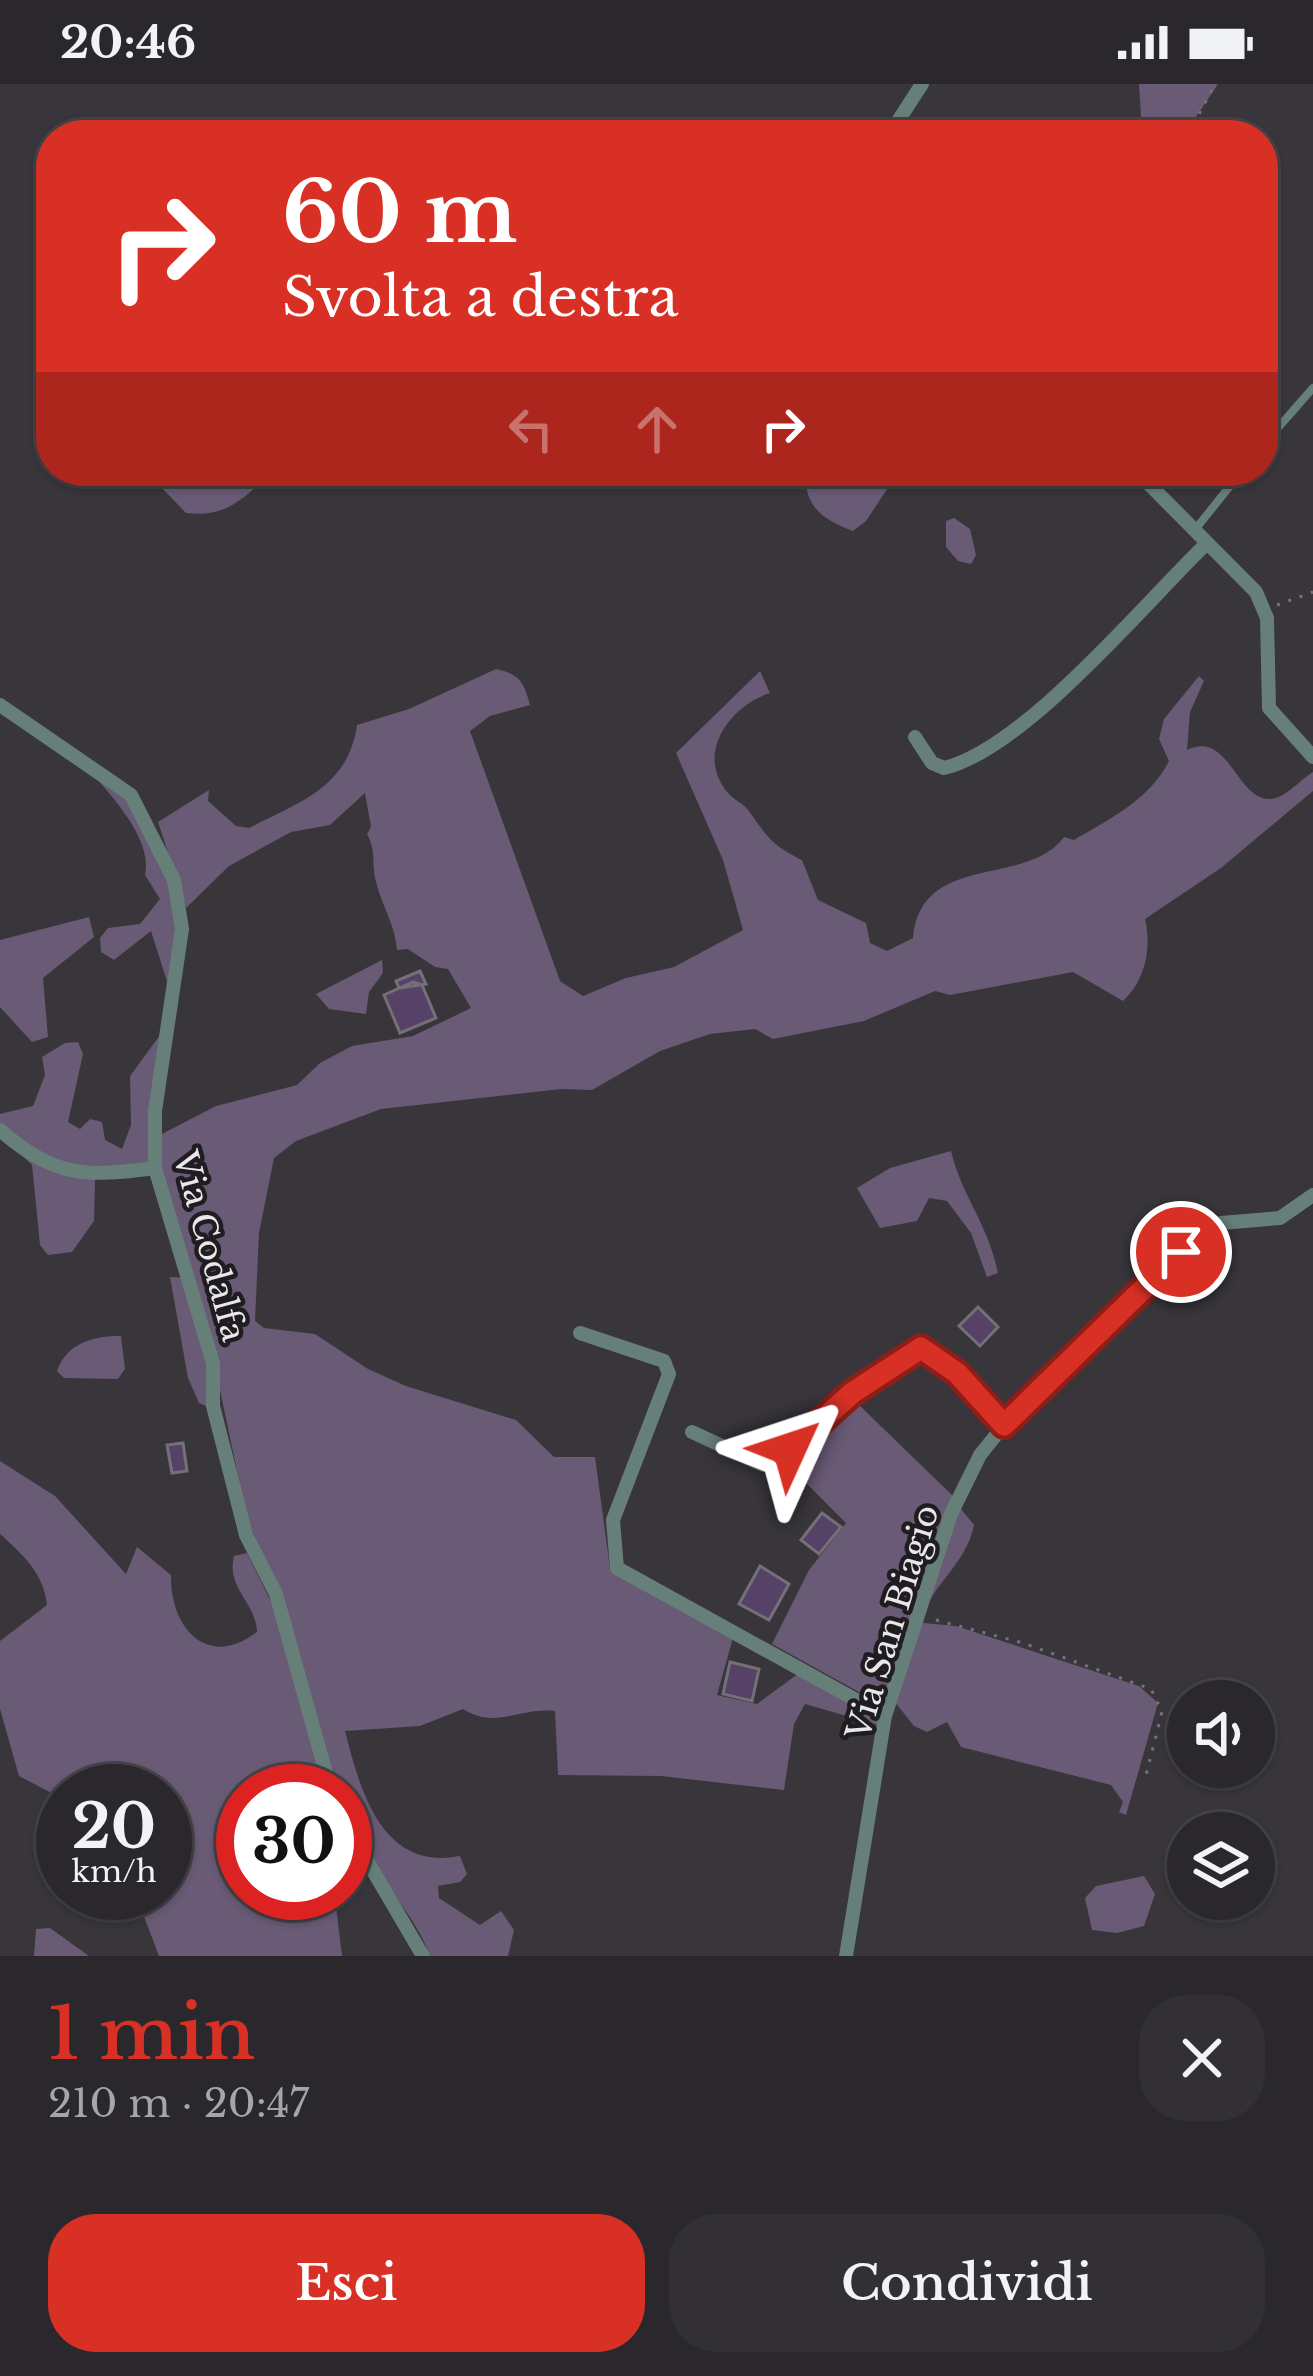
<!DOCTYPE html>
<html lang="it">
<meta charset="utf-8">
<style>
:root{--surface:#2a282c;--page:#323034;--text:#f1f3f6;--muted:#a5a6a9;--line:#464448;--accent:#d93025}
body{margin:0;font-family:"Libre Baskerville",serif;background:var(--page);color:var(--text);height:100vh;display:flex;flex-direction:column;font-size:45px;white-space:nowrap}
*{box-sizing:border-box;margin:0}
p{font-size:39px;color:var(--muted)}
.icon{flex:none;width:66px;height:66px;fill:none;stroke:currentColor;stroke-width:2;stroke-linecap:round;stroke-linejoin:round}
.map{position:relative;height:1872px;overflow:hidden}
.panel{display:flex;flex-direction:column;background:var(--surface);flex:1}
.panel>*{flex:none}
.guide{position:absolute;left:36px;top:36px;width:1242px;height:366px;border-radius:48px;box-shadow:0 3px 9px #0004,0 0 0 3px var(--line);background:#d93025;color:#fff;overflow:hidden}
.buttons{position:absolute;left:1167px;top:1596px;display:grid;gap:24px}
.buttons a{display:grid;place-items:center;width:108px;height:108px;border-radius:50%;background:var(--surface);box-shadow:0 3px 9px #0004,0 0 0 3px var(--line);font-size:60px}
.speed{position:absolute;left:36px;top:1680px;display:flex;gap:24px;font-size:60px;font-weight:700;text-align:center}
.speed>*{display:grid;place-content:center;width:156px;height:156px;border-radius:50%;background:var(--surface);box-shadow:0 3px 9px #0004,0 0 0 3px var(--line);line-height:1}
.speed small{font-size:30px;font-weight:400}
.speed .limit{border:18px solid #d22;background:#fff;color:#111}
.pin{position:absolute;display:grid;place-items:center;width:102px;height:102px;color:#fff;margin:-51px;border:6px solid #fff;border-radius:50%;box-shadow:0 3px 12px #0007}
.me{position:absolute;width:132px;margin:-66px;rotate:48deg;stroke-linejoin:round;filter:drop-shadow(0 0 9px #0008)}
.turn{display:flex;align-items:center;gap:42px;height:252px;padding:0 48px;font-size:54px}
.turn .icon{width:156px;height:156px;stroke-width:2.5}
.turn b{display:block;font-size:84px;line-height:102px}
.lanes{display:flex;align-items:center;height:114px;padding:0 48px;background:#0003;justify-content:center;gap:60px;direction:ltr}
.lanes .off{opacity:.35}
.round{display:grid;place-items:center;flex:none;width:126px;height:126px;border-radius:48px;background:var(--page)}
.headline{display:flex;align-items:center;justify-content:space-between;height:204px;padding:0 48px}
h1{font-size:72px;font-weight:600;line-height:90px;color:var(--accent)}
.action{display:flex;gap:24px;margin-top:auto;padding:24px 48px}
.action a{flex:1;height:138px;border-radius:48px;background:var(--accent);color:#fff;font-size:48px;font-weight:600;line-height:138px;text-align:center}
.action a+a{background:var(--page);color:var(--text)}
.status{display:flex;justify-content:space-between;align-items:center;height:84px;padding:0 60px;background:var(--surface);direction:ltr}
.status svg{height:33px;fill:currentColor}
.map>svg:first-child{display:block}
.green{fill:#695a75}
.building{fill:#564267;stroke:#747078;stroke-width:3}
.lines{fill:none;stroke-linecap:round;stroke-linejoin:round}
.path{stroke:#767379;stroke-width:3;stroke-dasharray:3 9;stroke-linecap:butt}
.service{stroke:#677f79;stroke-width:8}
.minor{stroke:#677f79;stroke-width:14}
.route-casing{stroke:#8d1f18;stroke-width:30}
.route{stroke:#d93025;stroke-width:21}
.labels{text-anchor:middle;stroke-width:9;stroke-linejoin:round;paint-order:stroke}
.street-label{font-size:33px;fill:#e9e7ec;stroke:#1f1d20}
</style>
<div class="status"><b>20:46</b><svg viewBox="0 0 49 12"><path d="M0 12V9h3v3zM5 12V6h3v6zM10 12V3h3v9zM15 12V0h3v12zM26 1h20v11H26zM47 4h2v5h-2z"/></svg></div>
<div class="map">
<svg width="1313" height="1872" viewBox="0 0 1313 1872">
<rect width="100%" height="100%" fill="#38353b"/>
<path class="green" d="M 1139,0 L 1218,0 L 1184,51 L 1130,51 L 1141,32 Z
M 177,387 L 272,387 C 245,414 226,434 186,429 L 161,403 Z
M 806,387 L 899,387 L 866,437 L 853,447 C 823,436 803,422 806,387 Z
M 954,434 L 970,445 L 976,471 L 971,480 L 958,477 L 946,463 L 946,437 Z
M 496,585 C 520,590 524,598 530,621 L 490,632 L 470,647 L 560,897 L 583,912 L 626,894 L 674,883 L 743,846 L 723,776 L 676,669 L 760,587 L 770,609 C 731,621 694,669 728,709 C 734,716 744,720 749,727 C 767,753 773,762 802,776 L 818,816 L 866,839 L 870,859 L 887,867 L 913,854 C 921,767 1027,804 1064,753 L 1074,756 C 1110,735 1150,715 1169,677 L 1159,655 L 1164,635 L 1199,592 L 1204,597 L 1190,628 L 1187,666 C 1233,643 1238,732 1281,712 C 1292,706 1302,695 1313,688 L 1313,707 L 1221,784 L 1145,835 C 1152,864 1145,897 1123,917 L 1073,888 L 950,911 L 935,907 L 864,937 L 773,955 L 755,945 L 710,950 L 660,967 L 592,1006 L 561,1005 L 381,1025 L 296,1057 L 274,1074 L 259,1149 L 255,1237 L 264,1244 L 315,1250 L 368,1285 L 406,1302 L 516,1336 L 554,1373 L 595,1373 L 610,1484 L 733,1554 L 717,1611 L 757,1620 L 799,1589 L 883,1633 L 881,1642 L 805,1620 L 794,1640 L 784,1706 L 661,1692 L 558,1691 L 555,1627 C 520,1623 496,1646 463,1625 L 420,1642 L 345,1647 C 361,1709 382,1787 460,1772 L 467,1790 L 460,1798 L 438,1802 L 439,1814 L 480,1841 L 501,1827 L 514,1846 L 508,1872 L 430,1872 C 410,1814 345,1770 345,1707 L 338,1707 L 284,1520 L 247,1435 L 215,1282 L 162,1102 L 158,1052 L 216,1022 L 297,1001 L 320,979 L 352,962 L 413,952 L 471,924 L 448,885 L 435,883 L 408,865 L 397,866 C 395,840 382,822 376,798 C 371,777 377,770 367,750 L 371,743 L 365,709 L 330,741 L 291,748 L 229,782 L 186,824 L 158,738 L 209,706 L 208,717 L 236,742 L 249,744 C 299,718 348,704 357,641 L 409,625 Z
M 92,689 L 129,713 L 170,796 L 177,831 L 171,910 L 151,847 L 114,876 L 101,868 L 100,854 L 108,844 L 140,840 L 160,815 L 145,791 C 153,756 113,714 92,689 Z
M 89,833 L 94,853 L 43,894 L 48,953 L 32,958 L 0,923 L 0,856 Z
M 382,876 L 383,889 L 369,908 L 366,930 L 329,925 L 316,910 Z
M 166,943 L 154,1082 L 103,1089 L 95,1096 L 94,1137 L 72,1168 L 48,1171 L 40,1161 L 32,1081 L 0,1051 L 0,1030 L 33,1022 L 45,991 L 42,973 L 65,959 L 78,958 L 83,970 L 68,1038 L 80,1045 L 90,1035 L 102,1038 L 105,1056 L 122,1065 L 131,1041 L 130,992 Z
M 951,1067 C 962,1113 987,1137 998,1189 L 987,1193 L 971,1149 L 947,1117 L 929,1114 L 917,1137 L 880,1144 L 857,1104 L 890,1084 Z
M 170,1193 L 186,1194 L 207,1273 L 210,1324 L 199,1319 L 188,1294 Z
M 121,1252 L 125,1285 L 118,1295 L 64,1294 L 57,1287 C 67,1259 93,1252 121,1252 Z
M 857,1319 L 954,1413 L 951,1425 L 961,1425 L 974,1441 C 966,1483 924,1506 923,1539 L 956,1542 L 1139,1602 L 1158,1619 L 1126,1731 L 1119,1728 L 1123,1718 L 1111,1701 L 961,1663 L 947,1638 L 927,1648 L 914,1642 L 890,1612 L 886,1623 L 772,1560 L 809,1486 L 846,1439 L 782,1375 Z
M 0,1377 L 55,1412 L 126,1490 L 137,1463 L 171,1491 C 170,1544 207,1586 257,1548 C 256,1518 226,1505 234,1472 L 247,1469 L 281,1538 L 329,1707 L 243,1707 L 243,1809 L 325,1809 L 336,1822 L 342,1872 L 159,1872 L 135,1809 L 165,1809 L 165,1707 L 63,1707 L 63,1715 L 19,1692 L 0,1625 L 0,1557 L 47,1521 C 44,1489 22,1470 0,1450 Z
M 1144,1792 L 1155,1810 L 1144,1842 L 1117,1849 L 1092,1846 L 1085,1814 L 1096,1802 Z
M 50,1844 L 89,1872 L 34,1872 L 36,1845 Z"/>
<path class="building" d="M 420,887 L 426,900 L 399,904 L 396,897 Z
M 413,898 L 422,901 L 436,934 L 400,949 L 384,911 Z
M 978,1223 L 998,1243 L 980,1262 L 959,1242 Z
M 183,1359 L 187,1387 L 172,1389 L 167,1361 Z
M 822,1429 L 841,1443 L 819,1470 L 801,1456 Z
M 760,1482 L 789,1500 L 769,1536 L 739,1520 Z
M 730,1578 L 759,1585 L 752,1617 L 723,1610 Z"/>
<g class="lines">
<path class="path" d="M 1188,51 L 1215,0
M 1277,521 L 1313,508
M 936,1536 L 1023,1559 L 1151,1605 L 1162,1628 L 1145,1695"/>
<path class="service" d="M 1263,361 L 1313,304
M 1194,447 L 1242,387"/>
<path class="minor" d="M 889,51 L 922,0
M 1136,387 L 1256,508 L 1267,534 L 1269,624 L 1313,673
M 0,621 L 131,711 L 174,796 L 182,845 L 155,1027 L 155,1084 L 213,1279 L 213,1322 L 246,1451 L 276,1510 L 331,1707
M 915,653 L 932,679 L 944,684 C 1024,665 1143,521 1205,461
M 0,1046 C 55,1094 86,1093 155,1084
M 580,1249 L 664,1277 L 669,1290 L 613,1436 L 617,1484 L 885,1632
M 692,1348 L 763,1381 L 790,1365 L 852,1309 L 921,1264 L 957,1289 L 1004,1341
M 345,1739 L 423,1872
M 846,1872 L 885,1632 L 951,1430 L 980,1371 L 1004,1341 L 1199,1149 L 1221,1139 L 1280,1134 L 1313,1111"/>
</g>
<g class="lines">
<g class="route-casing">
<path id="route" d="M 790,1365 L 852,1309 L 921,1264 L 957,1289 L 1004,1341 L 1181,1168"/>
</g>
<use href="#route" class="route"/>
</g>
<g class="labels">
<g class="street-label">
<text transform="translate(210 1162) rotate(75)" y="12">Via Codalfa</text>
<text transform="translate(892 1538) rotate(-73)" y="12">Via San Biagio</text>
</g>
</g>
</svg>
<div class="buttons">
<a><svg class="icon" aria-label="sound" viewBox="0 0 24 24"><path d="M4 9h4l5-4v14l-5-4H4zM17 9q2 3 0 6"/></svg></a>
<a><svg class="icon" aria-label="layers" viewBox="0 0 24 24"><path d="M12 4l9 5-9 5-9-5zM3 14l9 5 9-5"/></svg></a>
</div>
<div class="speed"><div>20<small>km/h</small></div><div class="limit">30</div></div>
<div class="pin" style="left:1181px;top:1168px;background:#d93025"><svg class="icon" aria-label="arrive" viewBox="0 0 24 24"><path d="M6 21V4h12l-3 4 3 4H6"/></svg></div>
<svg class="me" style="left:790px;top:1365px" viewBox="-20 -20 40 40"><path d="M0-17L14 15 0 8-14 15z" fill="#d93025" stroke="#fff" stroke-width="4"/></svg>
<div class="guide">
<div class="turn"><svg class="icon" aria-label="right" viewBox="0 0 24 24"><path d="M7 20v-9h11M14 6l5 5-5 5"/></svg><div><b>60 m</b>Svolta a destra</div></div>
<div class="lanes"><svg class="icon off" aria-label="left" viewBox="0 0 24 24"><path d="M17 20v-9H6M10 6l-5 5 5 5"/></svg><svg class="icon off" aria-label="ahead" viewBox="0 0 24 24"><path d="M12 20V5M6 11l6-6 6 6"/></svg><svg class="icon" aria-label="right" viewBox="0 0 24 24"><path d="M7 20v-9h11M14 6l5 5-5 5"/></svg></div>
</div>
</div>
<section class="panel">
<div class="headline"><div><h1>1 min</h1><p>210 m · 20:47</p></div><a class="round"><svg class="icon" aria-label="close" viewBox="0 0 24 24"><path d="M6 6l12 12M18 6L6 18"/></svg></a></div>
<div class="action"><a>Esci</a><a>Condividi</a></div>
</section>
